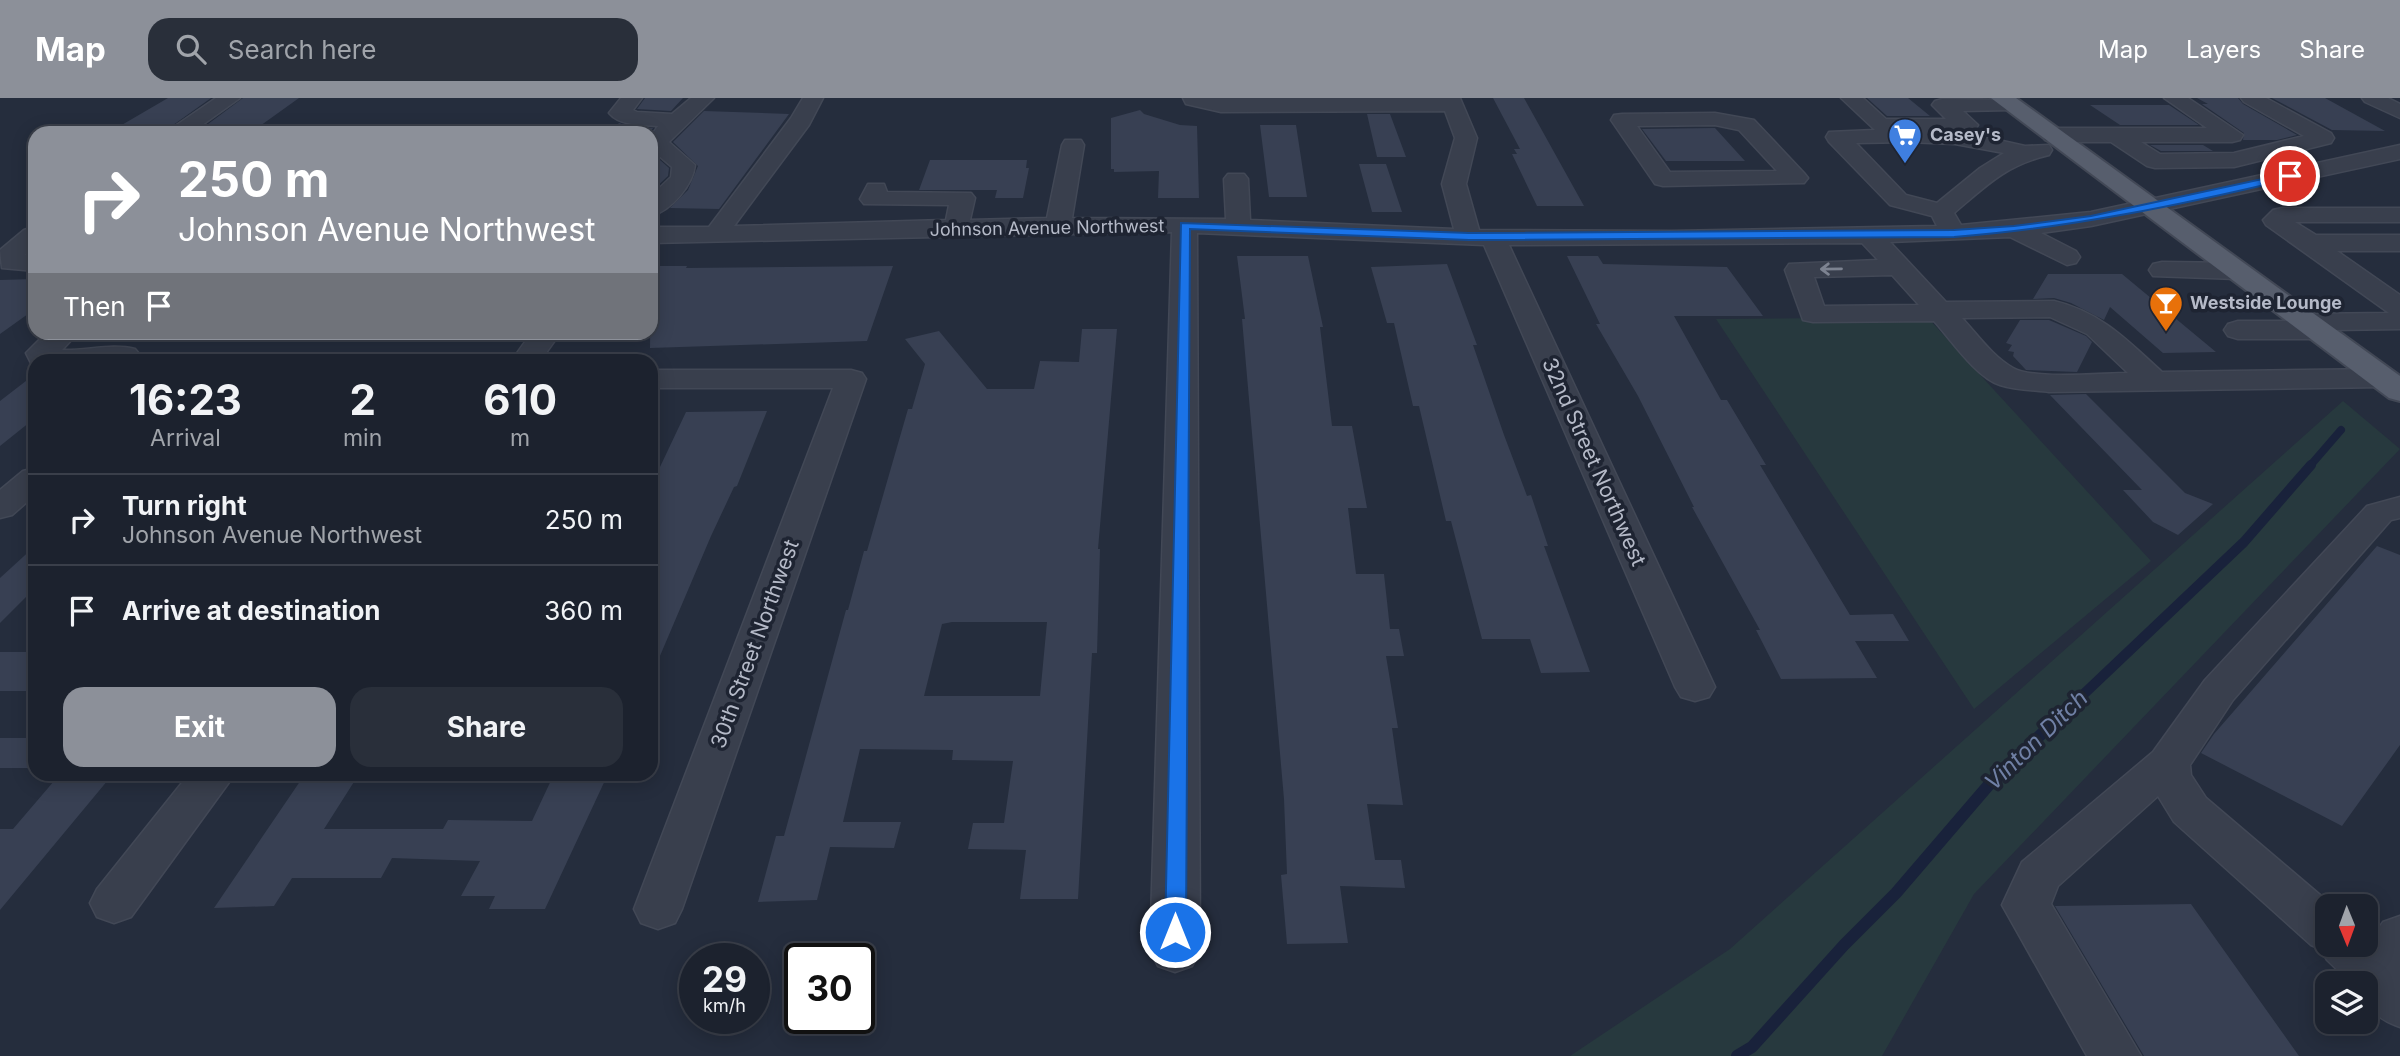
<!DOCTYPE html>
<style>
:root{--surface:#1c222e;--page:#292f3a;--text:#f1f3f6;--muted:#a0a4aa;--line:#3a3f4a;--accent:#8c9099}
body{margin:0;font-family:Inter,sans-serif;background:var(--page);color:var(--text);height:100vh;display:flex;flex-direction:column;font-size:26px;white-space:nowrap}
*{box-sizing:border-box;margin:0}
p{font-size:23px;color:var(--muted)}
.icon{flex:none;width:38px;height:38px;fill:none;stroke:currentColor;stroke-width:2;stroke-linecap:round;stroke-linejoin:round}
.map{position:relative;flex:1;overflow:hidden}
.details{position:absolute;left:28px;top:256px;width:630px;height:427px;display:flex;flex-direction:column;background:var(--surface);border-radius:21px;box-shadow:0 4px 18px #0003,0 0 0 2px var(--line)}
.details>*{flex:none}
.banner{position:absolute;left:28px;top:28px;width:630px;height:214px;border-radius:21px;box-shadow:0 4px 18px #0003,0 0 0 2px var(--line);background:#8c9099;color:#fff;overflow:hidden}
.needle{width:46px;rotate:179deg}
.controls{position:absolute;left:2315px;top:796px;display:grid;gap:14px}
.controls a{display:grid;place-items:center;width:63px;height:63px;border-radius:14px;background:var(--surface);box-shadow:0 4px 18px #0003,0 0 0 2px var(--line);font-size:35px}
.speed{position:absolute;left:679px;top:845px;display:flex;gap:14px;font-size:35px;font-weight:700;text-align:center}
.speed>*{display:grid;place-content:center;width:91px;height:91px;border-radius:50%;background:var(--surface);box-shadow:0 4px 18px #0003,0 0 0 2px var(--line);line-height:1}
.speed small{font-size:18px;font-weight:400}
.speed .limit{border:4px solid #111;border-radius:10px;background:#fff;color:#111}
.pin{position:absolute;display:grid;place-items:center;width:60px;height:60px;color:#fff;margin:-30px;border:4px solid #fff;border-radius:50%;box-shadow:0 2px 7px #0007}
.me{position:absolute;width:77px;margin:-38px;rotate:0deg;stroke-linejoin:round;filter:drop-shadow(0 0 5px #0008)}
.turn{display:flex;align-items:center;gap:24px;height:147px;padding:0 35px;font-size:32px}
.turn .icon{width:91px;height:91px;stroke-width:2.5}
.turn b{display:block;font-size:49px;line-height:60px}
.then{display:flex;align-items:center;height:66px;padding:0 35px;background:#0003;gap:14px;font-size:26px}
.eta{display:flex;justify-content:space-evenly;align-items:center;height:119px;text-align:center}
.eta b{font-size:42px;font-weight:700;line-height:49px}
.primary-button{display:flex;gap:14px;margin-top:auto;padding:14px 35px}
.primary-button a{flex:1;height:80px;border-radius:21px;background:var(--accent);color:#fff;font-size:28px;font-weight:700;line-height:80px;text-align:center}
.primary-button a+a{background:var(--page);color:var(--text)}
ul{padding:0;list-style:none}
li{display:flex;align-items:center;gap:21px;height:91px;padding:0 35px;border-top:2px solid var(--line)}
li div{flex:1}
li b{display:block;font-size:26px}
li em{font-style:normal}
header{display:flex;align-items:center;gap:42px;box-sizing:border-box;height:98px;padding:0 35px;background:var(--accent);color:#fff}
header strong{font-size:33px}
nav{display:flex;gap:38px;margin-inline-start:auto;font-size:24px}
.search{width:490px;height:63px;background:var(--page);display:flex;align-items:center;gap:18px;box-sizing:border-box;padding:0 24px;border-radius:21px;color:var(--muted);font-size:26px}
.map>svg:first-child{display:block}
.green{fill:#27393e}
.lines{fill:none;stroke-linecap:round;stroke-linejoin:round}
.stream-far2{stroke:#19223b;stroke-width:8}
.stream-far1{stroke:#19223b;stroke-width:10}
.stream{stroke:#19223b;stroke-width:12}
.building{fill:#384053;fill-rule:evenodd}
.minor-casing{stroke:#424856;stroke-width:3}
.major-casing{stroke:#424856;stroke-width:4}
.minor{fill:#393f4d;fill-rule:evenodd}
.major{fill:#575e6d;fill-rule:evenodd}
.oneway{stroke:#7d8391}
.route{fill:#1a73e8;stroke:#114b97;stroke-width:2}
.labels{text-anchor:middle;stroke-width:7;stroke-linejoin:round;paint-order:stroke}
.far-poi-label{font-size:18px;font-weight:bold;fill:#b5bac8;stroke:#1e2432;text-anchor:start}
.far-street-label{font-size:18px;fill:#b5bac8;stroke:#1e2432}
.street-label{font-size:21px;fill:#b5bac8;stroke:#1e2432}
.water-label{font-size:23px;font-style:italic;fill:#7080a5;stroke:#1e2432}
</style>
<header>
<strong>Map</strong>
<div class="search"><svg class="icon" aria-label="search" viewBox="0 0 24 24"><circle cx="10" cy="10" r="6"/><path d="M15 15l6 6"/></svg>Search here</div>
<nav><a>Map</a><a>Layers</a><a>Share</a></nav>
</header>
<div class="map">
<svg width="2400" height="958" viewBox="0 0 2400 958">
<rect width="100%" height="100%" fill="#252d3d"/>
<path class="green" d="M 1927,219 L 2151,463 L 1974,611 L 1716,221 Z
M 2343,303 L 2400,351 L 1974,796 L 1882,958 L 1570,958 L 1730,851 Z"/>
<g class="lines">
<path class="stream-far2" d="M 2309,369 L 2341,332"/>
<path class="stream-far1" d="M 2049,629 L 2244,444 L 2311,367"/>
<path class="stream" d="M 1737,958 L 1752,949 L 1844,847 L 1896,795 L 1993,682 L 2051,627"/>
</g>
<path class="building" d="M 168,0 L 211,0 L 162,35 L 108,35 Z
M 243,0 L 299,0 L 250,35 L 196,35 Z
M 645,0 L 683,0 L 671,13 L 637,11 Z
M 1493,0 L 1524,0 L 1584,108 L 1537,108 L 1512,56 L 1517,56 L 1514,51 L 1520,51 Z
M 1867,0 L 1908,0 L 1930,18 L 1887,18 Z
M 2197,0 L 2238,0 L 2243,6 L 2297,37 L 2277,42 L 2243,42 L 2244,35 L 2202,6 L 2208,6 Z
M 2272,0 L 2325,0 L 2385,33 L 2332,32 Z
M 2090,7 L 2169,7 L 2199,27 L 2120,27 Z
M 1140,12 L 1144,16 L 1180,27 L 1197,28 L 1199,100 L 1158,100 L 1159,73 L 1114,74 L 1114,71 L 1111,71 L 1111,20 Z
M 704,13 L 789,16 L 719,111 L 670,110 L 688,92 L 698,68 L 673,44 Z
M 1367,16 L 1390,16 L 1406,59 L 1377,59 Z
M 619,25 L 631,29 L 653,30 L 650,35 L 610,35 Z
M 1260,27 L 1296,27 L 1307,99 L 1269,99 Z
M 1715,30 L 1745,63 L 1666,63 L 1642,31 Z
M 2150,47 L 2203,47 L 2213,53 L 2161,53 Z
M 651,54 L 669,70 L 668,78 L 651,94 Z
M 930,62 L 1027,62 L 1026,70 L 1029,70 L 1023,100 L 995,100 L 997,92 L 919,92 Z
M 1359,66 L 1386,66 L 1402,114 L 1372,114 Z
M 1237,158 L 1308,158 L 1323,229 L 1320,229 L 1332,328 L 1352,328 L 1367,410 L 1348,410 L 1356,476 L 1384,476 L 1390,531 L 1399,531 L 1404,558 L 1386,558 L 1398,630 L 1392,630 L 1403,707 L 1367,706 L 1375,762 L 1401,762 L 1405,790 L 1340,788 L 1348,845 L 1287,846 L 1281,777 L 1287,776 L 1284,701 L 1242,221 L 1245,221 Z
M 1567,158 L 1598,158 L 1603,166 L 1727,169 L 1763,218 L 1674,218 L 1721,302 L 1727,302 L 1766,367 L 1760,367 L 1850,517 L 1893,516 L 1909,543 L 1855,543 L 1877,580 L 1781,581 L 1756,532 L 1760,532 L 1692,409 L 1694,409 L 1638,298 L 1596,226 L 1600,226 Z
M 1447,166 L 1477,247 L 1473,247 L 1504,337 L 1527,398 L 1531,397 L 1548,448 L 1544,448 L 1590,574 L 1541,575 L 1530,541 L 1482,541 L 1451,423 L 1446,423 L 1419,308 L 1413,308 L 1394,225 L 1387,225 L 1371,169 Z
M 651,168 L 687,168 L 686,170 L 893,168 L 867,243 L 650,250 Z
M 2048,176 L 2122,176 L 2216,254 L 2163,255 L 2110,209 L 2104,222 L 2071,205 L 2054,200 L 2033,201 Z
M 35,181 L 35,211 L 0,236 L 0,182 Z
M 2020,222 L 2049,222 L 2086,238 L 2092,244 L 2077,274 L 2026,272 L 2013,258 L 2014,254 L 2008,253 L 2012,247 L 2006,245 Z
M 1082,231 L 1117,231 L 1098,451 L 1100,451 L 1097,555 L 1092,555 L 1078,801 L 1020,801 L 1026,752 L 968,751 L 973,725 L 1004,725 L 1013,663 L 952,662 L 953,652 L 860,651 L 843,724 L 901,724 L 894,750 L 830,749 L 817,802 L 758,804 L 776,738 L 784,738 L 846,512 L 848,512 L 864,453 L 867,453 L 908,311 L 912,311 L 925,266 L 905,241 L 939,233 L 987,291 L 1034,291 L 1040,263 L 1079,264 ZM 952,524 L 1047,524 L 1040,598 L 924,598 L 942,526 Z
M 35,276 L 35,320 L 0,348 L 0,303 Z
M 2086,296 L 2185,395 L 2213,406 L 2178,437 L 2153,424 L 2123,392 L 2142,392 L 2050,297 Z
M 767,313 L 737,388 L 734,389 L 711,438 L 651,579 L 651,388 L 686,314 Z
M 35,448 L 35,490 L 0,525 L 0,480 Z
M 2377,448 L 2400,457 L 2400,647 L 2342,728 L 2201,655 L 2214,636 Z
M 0,554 L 35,554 L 35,584 L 27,593 L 0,593 Z
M 0,640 L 35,640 L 35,670 L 0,670 Z
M 60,676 L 113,676 L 0,812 L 0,731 L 13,731 Z
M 305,676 L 359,676 L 324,731 L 443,731 L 448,722 L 532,723 L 554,676 L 608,676 L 545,811 L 489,811 L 495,798 L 461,798 L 480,763 L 392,760 L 381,780 L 292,780 L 274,808 L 214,810 Z
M 2191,806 L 2299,958 L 2144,958 L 2055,808 Z"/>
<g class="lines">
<g class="minor-casing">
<path id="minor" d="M 216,0 L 240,0 L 191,35 L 165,35 Z
M 621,0 L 642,0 L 633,12 L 637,14 L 672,16 L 691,0 L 714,0 L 669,44 L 695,67 C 693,87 671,113 651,118 L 651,98 L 671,79 L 672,69 L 651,51 L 651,38 L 658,28 C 642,27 620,28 609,15 Z
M 803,0 L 823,0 L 809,27 L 734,128 L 946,122 L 949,107 L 864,106 L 860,101 L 868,86 L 884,86 L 887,94 L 971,95 L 975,100 L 970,122 L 1047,120 L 1062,47 L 1065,42 L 1081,42 L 1084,47 L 1072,120 L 1226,121 L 1224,81 L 1228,76 L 1244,76 L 1248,81 L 1250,122 L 1454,131 L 1442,86 L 1455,40 L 1445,13 L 1221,14 L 1186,6 L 1183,0 L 1460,0 L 1477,40 L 1466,86 L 1479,132 L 1672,133 L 1937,128 L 1932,118 L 1890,107 L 1829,44 L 1826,39 L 1829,34 L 1875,32 L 1841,0 L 1863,0 L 1886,21 L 1946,21 L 1932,7 L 1935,3 L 1942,1 L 2018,2 L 2021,6 L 2018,10 L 2011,12 L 1963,13 L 1978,27 L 1975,32 L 1958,33 L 2025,48 L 2049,47 L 2052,52 L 2049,57 C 2006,67 1987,87 1954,115 L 1961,127 L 2091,114 L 2400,47 L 2400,61 L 2091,128 L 2041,135 L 2076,153 L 2080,159 L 2076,165 L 2067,167 L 2010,139 L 1890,144 L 1946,204 L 2054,203 C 2101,214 2128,243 2162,274 L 2383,271 L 2394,274 L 2398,280 L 2394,286 L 2383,289 L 2049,294 C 2033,292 2016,292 2000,287 C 1977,280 1951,242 1934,223 L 1813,224 L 1803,222 L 1785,172 L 1789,166 L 1878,162 L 1862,145 L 1509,147 L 1715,589 L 1709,599 L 1695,603 L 1681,599 L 1675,589 L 1484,147 L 1197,135 L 1200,853 L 1192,868 L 1175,874 L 1158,868 L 1150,853 L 1172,134 L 651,145 L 651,129 L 709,129 L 791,20 ZM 1908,44 L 1955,46 L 2004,55 L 1980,70 L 1937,105 L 1906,97 L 1856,45 ZM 1892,177 L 1919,207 L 1824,208 L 1814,179 ZM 2050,219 L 2087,236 L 2128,275 C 2102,275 2034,282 2013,270 C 1993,259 1977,236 1962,220 Z
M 2164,0 L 2188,0 L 2243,37 L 2240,42 L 2232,44 L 2141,44 L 2160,56 L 2234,55 L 2304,38 L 2244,4 L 2241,0 L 2266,0 L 2331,35 L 2334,40 L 2331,45 L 2234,69 L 2155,70 L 2147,68 L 2111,44 L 2053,44 L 2045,42 L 2042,37 L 2045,32 L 2053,30 L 2207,30 Z
M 2362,0 L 2388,0 L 2400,6 L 2400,20 L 2365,4 Z
M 1715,15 L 1754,22 L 1804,75 L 1808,80 L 1804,85 L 1663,88 L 1655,86 L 1611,22 L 1614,17 L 1622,16 ZM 1715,27 L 1739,32 L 1777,73 L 1670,74 L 1637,28 Z
M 2282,110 L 2400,110 L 2400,124 L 2295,124 L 2316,137 L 2400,137 L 2400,153 L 2337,153 L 2400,197 L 2400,231 L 2332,232 L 2328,238 L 2318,241 L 2238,241 L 2228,238 L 2224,232 L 2228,226 L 2238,223 L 2292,223 L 2296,218 L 2306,216 L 2389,215 L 2266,127 L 2263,122 L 2273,112 Z
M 33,129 L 35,148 L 25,157 L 35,157 L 35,173 L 2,170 L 0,152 L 24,132 Z
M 2162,164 L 2237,165 L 2246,167 L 2250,173 L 2246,179 L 2237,181 L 2153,178 L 2149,172 L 2153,166 Z
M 47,234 L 79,234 L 62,252 C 86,253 112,245 135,251 L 140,257 L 136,262 L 35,262 L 35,266 L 31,265 L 26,255 Z
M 532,234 L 561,234 L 541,262 L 512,262 Z
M 651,272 L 851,272 L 862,275 L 866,281 L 682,811 L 675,825 L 658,831 L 641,825 L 634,811 L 833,290 L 651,290 Z
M 35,370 L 35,397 L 12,417 L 0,420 L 0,392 L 23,373 Z
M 2400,399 L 2400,420 L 2391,422 L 2233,602 L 2190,667 L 2191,677 L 2206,700 L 2333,808 L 2328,808 L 2328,847 L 2366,847 L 2366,836 L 2371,841 L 2383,824 L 2400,818 L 2400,929 C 2377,921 2366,911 2366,886 L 2352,886 L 2327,862 L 2321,851 L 2311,847 L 2174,724 L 2158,698 L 2058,788 L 2051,806 L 2141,958 L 2087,958 L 2002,807 L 2022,764 L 2153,654 L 2205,582 L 2367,408 Z
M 189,676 L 235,676 L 131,819 L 114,825 L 97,819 L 90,805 L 97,791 Z"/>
</g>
<g class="major-casing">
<path id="major" d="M 1991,0 L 2016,0 L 2400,278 L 2400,303 L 2389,300 Z"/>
</g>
<use href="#minor" class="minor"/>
<use href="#major" class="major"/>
</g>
<defs><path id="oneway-shaft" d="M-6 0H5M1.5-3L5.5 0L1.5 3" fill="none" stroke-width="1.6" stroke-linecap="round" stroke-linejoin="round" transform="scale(1.75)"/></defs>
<use class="oneway" href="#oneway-shaft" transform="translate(1831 171) rotate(179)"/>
<path class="route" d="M 2290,75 L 2295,78 L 2294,80 C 2181,107 2069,130 1954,139 L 1469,142 L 1190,131 L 1186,834 L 1183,841 L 1175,843 L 1168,841 L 1165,834 L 1181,125 L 1469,135 L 1954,132 L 2014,128 L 2091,118 Z"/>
<defs>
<g id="supermarket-pin" transform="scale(1.75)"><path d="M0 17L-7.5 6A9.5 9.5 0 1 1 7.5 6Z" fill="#3f7fe0" stroke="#1e2432"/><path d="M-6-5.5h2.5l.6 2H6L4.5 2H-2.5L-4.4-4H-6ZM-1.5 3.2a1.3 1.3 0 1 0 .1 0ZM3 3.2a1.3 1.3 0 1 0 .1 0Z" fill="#fff"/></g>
<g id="bar-pin" transform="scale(1.75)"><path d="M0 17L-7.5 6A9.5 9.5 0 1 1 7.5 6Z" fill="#e8710a" stroke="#1e2432"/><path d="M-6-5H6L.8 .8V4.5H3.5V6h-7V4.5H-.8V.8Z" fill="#fff"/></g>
</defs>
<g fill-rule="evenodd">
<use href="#supermarket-pin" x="1905" y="37"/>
<use href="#bar-pin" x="2166" y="205"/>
</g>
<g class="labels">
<g class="far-poi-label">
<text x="1930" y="43">Casey's</text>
<text x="2190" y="211">Westside Lounge</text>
</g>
<g class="far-street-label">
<text transform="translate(1047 130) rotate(-1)" y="6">Johnson Avenue Northwest</text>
</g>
<g class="street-label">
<text transform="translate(1594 364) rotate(66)" y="7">32nd Street Northwest</text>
<text transform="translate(755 546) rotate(-70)" y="7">30th Street Northwest</text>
</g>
<g class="water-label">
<text transform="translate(2036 642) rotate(-44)" y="8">Vinton Ditch</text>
</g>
</g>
</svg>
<div class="controls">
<a><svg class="needle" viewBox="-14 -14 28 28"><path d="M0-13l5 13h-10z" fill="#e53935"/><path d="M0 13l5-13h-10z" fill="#a0a4aa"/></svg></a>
<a><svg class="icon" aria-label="layers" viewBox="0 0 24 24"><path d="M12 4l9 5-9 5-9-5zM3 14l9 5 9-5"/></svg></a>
</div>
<div class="speed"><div>29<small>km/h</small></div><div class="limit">30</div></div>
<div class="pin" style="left:2290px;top:78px;background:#d93025"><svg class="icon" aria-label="arrive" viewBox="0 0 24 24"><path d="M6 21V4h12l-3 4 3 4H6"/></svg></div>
<svg class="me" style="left:1175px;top:834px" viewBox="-20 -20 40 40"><circle r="17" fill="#1a73e8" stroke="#fff" stroke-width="3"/><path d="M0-11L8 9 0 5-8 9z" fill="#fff"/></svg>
<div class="banner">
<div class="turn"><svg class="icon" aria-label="right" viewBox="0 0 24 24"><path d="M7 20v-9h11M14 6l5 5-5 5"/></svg><div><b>250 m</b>Johnson Avenue Northwest</div></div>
<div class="then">Then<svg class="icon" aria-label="arrive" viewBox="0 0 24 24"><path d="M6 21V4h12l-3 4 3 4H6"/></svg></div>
</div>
<section class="details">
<div class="eta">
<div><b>16:23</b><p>Arrival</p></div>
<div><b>2</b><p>min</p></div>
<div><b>610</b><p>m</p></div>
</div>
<ul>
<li><svg class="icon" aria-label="right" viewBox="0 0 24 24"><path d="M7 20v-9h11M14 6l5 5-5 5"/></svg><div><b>Turn right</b><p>Johnson Avenue Northwest</p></div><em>250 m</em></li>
<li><svg class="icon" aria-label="arrive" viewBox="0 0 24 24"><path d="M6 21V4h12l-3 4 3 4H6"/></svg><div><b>Arrive at destination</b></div><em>360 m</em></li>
</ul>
<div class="primary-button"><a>Exit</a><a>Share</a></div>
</section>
</div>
